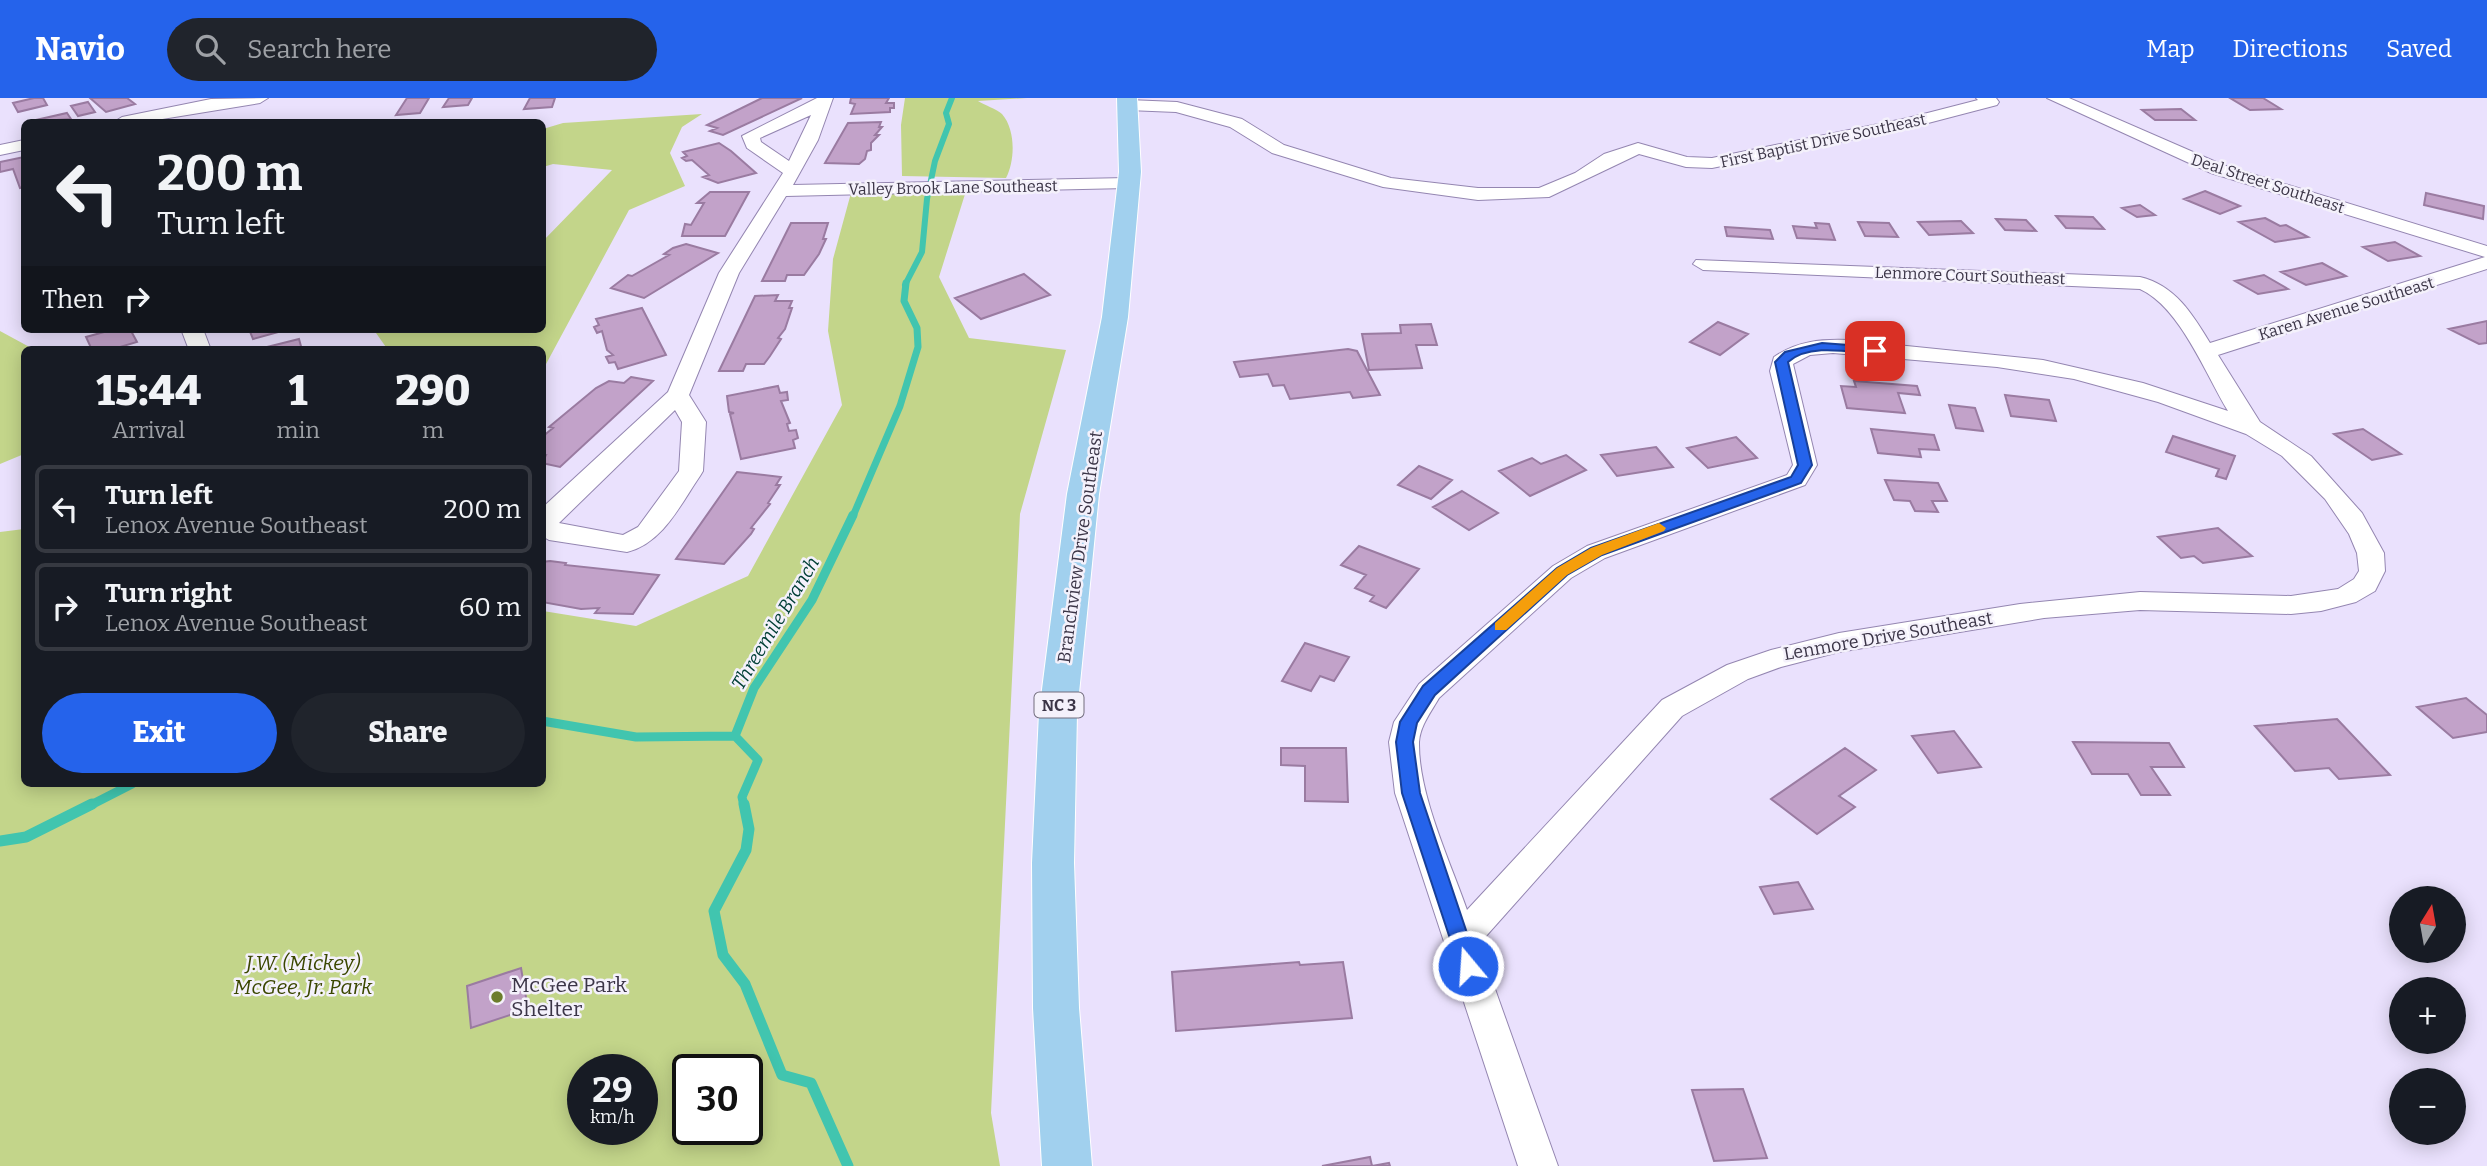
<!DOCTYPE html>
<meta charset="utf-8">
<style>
:root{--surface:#171b24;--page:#20242c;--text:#f1f3f6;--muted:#9ea1a6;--line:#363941;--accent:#2563eb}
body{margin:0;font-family:Bitter,serif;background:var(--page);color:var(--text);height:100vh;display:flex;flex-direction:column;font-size:26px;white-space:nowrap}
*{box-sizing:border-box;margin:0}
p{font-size:23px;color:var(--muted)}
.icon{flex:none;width:38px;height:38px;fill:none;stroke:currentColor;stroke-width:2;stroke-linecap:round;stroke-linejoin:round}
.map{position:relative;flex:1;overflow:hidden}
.panel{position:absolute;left:21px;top:248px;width:525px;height:441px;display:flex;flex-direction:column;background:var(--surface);border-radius:10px;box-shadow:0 4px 18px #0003}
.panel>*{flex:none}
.guide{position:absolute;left:21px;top:21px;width:525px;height:214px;border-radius:10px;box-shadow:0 4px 18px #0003;background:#171b24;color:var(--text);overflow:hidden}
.needle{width:46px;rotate:11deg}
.fabs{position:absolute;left:2389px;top:788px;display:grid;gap:14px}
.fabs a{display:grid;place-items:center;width:77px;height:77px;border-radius:50%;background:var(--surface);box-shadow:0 4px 18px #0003;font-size:35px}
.speed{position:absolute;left:567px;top:956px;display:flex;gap:14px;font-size:35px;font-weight:700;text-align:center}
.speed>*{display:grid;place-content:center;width:91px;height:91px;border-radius:50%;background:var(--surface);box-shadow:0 4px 18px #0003;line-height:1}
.speed small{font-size:18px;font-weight:400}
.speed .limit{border:4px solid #111;border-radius:10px;background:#fff;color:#111}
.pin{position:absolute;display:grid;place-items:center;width:60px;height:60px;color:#fff;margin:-30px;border-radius:14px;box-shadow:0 4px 10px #0006}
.me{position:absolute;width:77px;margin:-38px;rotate:342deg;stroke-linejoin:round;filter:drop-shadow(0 0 5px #0008)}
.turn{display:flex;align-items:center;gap:24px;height:147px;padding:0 21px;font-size:32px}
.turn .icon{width:91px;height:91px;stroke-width:2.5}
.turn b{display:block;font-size:49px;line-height:60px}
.then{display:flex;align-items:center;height:66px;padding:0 21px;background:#0003;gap:14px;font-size:26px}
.eta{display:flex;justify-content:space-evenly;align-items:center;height:119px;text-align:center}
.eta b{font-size:42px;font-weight:800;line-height:49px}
.cta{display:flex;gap:14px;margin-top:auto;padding:14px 21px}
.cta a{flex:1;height:80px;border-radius:42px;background:var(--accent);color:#fff;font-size:28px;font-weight:800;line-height:80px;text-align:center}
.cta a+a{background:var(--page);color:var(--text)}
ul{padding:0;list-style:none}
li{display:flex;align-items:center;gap:21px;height:88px;margin:0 14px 10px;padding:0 7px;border:4px solid var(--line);border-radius:10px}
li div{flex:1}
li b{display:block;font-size:26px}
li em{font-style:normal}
header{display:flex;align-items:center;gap:42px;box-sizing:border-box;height:98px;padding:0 35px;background:var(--accent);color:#fff}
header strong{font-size:33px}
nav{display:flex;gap:38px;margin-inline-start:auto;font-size:24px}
.search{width:490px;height:63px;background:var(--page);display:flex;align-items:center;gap:18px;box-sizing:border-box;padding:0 24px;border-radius:38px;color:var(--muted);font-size:26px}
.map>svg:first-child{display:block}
.green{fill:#c3d58a;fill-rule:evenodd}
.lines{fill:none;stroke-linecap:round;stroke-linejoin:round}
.stream-far3{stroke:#41c5af;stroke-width:6}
.stream-far2{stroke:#41c5af;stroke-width:7}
.stream-far1{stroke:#41c5af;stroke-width:9}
.stream{stroke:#41c5af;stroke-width:11}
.building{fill:#c2a2c9;stroke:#9a7ba1;stroke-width:2}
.minor-casing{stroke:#9486b1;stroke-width:2}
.major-casing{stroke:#fff;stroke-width:2}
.minor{fill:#fff;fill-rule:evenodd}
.major{fill:#a1d0ee;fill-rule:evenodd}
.route{fill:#2563eb;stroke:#184099;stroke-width:2}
.slow{fill:#f59e0b}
.poi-dot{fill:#6c7d2c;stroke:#f4f1fb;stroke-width:2.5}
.labels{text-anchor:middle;stroke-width:5;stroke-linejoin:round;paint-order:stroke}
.far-street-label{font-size:16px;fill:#3b3547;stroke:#f4f1fb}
.shield{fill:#f4f1fb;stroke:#726d7d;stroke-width:2}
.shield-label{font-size:16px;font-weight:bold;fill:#3b3547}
.street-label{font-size:18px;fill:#3b3547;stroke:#f4f1fb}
.water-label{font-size:19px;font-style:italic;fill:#034037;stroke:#f4f1fb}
.near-park-label{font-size:21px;font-style:italic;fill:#3b4700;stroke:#f4f1fb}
.near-poi-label{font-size:21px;fill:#3b3547;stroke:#f4f1fb;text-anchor:start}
</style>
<header>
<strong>Navio</strong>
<div class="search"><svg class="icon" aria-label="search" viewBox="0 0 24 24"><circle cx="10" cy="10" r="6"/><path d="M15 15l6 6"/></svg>Search here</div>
<nav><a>Map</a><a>Directions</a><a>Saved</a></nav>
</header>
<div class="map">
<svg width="2487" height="1068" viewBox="0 0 2487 1068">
<rect width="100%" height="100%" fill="#eae1fd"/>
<path class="green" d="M 905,0 L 1027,0 L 978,3 C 984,7 997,11 1002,16 C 1016,32 1015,63 1006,80 L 902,78 L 901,27 Z
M 702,16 L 682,29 L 670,55 L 685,88 L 629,112 L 545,268 L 543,297 L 542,252 L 388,252 L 376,235 L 385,231 L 542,231 L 543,143 L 612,72 L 553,66 L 543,69 L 543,31 L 563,25 Z
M 966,93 L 939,179 L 969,240 L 1066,252 L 1020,416 L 991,1015 L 1000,1068 L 0,1068 L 0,434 L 24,431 L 24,686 L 542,686 L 543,513 L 636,528 L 748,478 L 842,307 L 828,233 L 833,161 L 851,95 ZM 583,971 L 642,971 L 642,1031 L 583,1031 ZM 688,971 L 747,971 L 747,1031 L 688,1031 Z
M 0,233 L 35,252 L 24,252 L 24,356 L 0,366 Z"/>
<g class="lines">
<path class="stream-far3" d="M 905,187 L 922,154 L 927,101 L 935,63 L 949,26 L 946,15 L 952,0"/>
<path class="stream-far2" d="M 853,418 L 900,308 L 918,249 L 917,230 L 904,203 L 906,185"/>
<path class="stream-far1" d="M 542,623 L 636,639 L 735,638
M 735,638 L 754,590 L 812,502 L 853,417
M 735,638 L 758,662 L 742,699 L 744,708
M 89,708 L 132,686"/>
<path class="stream" d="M 744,706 L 749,731 L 746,752 L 714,813 L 723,857 L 745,886 L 782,977 L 811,985 L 848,1068
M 0,743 L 26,739 L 92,706"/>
</g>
<path class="building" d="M 34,0 L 43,0 L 47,7 L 18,14 L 13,5 Z
M 90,0 L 127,0 L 135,6 L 106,14 Z
M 407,0 L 429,0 L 420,15 L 396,17 Z
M 449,0 L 472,0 L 468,7 L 443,9 Z
M 530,0 L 555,0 L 552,9 L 524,11 Z
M 802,0 L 723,37 L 710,33 L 717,30 L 707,27 L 762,0 Z
M 851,0 L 889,0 L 886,5 L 894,5 L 894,10 L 890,10 L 890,14 L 851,16 L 855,6 L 850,5 Z
M 2230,0 L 2263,0 L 2281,11 L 2250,12 Z
M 88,4 L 95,14 L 78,18 L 71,8 Z
M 2181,11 L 2195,22 L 2155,22 L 2142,12 Z
M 67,15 L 71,21 L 27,24 Z
M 881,24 L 879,29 L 882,29 L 875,37 L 879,37 L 871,45 L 871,52 L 867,53 L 865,61 L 859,66 L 825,65 L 848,25 Z
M 719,45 L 731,53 L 756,75 L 718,85 L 703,79 L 709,77 L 692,62 L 686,63 L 682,60 L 687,58 L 683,54 Z
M 24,59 L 24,89 L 20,90 L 13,71 L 0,74 L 0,64 Z
M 2205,93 L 2240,108 L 2220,116 L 2184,101 Z
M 710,94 L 749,94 L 725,138 L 682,138 L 685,126 L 691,127 L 704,105 L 697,105 Z
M 2426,95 L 2484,108 L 2483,121 L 2424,107 Z
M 2140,107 L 2155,117 L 2137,119 L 2122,110 Z
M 2056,118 L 2093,119 L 2104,131 L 2066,130 Z
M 2265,120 L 2280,128 L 2286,127 L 2308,139 L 2275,144 L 2239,124 Z
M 1996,121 L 2026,122 L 2036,133 L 2005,132 Z
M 1961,123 L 1973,135 L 1929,137 L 1918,124 Z
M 1858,124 L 1889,125 L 1898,139 L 1865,138 Z
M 791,125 L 828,125 L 823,141 L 826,141 L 819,156 L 804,177 L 787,177 L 785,183 L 762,183 Z
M 1815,125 L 1829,126 L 1835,142 L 1797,140 L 1793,128 L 1817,130 Z
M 1725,129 L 1770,132 L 1773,141 L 1727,138 Z
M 2395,144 L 2420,158 L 2388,163 L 2363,149 Z
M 686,146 L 718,155 L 644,200 L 611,190 L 628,177 L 632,178 L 669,157 L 664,156 L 673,150 Z
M 2322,165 L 2346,178 L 2306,187 L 2281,174 Z
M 1024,176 L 1050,197 L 981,221 L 955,200 Z
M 2264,177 L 2288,191 L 2258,196 L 2235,183 Z
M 778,197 L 775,203 L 792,203 L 789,210 L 792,210 L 785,231 L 778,240 L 781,241 L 770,258 L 764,266 L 746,266 L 743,273 L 719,273 L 755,198 Z
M 642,210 L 666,257 L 618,271 L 615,264 L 609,265 L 606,259 L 613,257 L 607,252 L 602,233 L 597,235 L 594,229 L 599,227 L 596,221 Z
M 2487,223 L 2487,245 L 2479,246 L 2449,231 Z
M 1718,224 L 1748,236 L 1720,257 L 1690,244 Z
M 1431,226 L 1437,247 L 1416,247 L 1422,270 L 1369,272 L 1362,236 L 1401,235 L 1400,227 Z
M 115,231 L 130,231 L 137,244 L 110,252 L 92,252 L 86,239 Z
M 249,231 L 289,231 L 253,241 Z
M 299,241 L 302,252 L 255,252 Z
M 1348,251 L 1357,253 L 1380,297 L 1353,300 L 1350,294 L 1290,301 L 1284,287 L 1273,288 L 1268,276 L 1240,279 L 1234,264 Z
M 631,279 L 653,283 L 560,369 L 542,365 L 546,357 L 542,357 L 542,339 L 553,330 L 549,329 L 596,290 L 609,283 L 624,285 Z
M 1854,283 L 1917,288 L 1920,297 L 1898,295 L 1905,315 L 1847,310 L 1841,288 L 1856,289 Z
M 778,288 L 780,295 L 787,294 L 788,302 L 781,303 L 790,325 L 787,326 L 789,333 L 796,332 L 798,340 L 793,342 L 795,350 L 741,361 L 730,316 L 734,315 L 729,314 L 727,298 Z
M 2005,297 L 2049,302 L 2056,323 L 2011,318 Z
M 1949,307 L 1975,310 L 1983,333 L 1956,330 Z
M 1871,331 L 1934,337 L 1939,352 L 1919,351 L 1921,359 L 1878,355 Z
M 2363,331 L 2401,356 L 2372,362 L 2334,336 Z
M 2173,338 L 2235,358 L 2226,381 L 2216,378 L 2219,371 L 2166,354 Z
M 1736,339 L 1757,360 L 1708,370 L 1687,350 Z
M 1656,349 L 1673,369 L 1617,378 L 1601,357 Z
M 1566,357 L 1586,372 L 1530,398 L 1499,373 L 1532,360 L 1541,366 Z
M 1419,368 L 1452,382 L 1431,401 L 1398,387 Z
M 737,374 L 781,379 L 776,387 L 780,387 L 768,405 L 770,406 L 751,430 L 754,431 L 751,436 L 724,466 L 676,461 Z
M 1885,382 L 1938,385 L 1947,403 L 1932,403 L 1938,414 L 1915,413 L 1910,403 L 1894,402 Z
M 1462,393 L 1498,415 L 1469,432 L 1433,409 Z
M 2218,430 L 2252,458 L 2203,465 L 2194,458 L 2181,460 L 2158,439 Z
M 1359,448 L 1419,471 L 1386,510 L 1370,503 L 1374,498 L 1355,490 L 1366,477 L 1341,467 Z
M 550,463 L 566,465 L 565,467 L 659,477 L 633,516 L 595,515 L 599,510 L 581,511 L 542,504 L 542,464 Z
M 1305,545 L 1349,559 L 1334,583 L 1320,578 L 1311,593 L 1282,583 Z
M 2466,600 L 2487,617 L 2487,634 L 2453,640 L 2417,609 Z
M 2337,621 L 2390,677 L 2339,681 L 2329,670 L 2295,673 L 2255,628 Z
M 1954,633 L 1981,669 L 1938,675 L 1912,638 Z
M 2073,644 L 2169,645 L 2184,669 L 2151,669 L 2170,697 L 2141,697 L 2128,676 L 2092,676 Z
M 1281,650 L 1346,650 L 1348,704 L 1305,703 L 1305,668 L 1281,667 Z
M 1845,650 L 1876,672 L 1839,698 L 1855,709 L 1817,736 L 1771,701 Z
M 1798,784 L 1813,811 L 1774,816 L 1760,789 Z
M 1299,864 L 1300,867 L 1343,864 L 1352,920 L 1176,933 L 1172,874 Z
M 521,870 L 528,911 L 471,930 L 467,888 Z
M 1743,991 L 1767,1060 L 1714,1063 L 1692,992 Z
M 1370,1059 L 1372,1068 L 1389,1065 L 1390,1068 L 1322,1068 Z"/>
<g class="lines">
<g class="minor-casing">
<path id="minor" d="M 268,0 L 260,5 L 144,24 L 114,24 L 122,19 L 211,1 Z
M 817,0 L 833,0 L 818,42 L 793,87 L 1127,80 L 1136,85 L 1127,90 L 786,98 L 739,175 L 689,297 L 706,324 L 703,373 L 700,378 C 680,407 663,445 627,454 L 549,442 L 542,438 L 542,410 L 668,294 L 719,175 L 783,75 L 747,50 L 742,38 ZM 811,17 L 789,63 L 761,44 L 760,40 ZM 675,312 L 682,324 L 679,373 L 638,429 L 623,437 L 559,425 Z
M 1976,0 L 1996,0 L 1999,4 L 1997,7 L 1909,30 L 1712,70 L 1686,69 L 1639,56 L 1549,99 L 1478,102 L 1383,89 L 1272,55 L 1230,29 L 1176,14 L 1128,12 L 1120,7 L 1128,2 L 1177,4 L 1242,21 L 1284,47 L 1391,80 L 1478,90 L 1539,90 L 1575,75 L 1604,56 L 1638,45 L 1687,59 L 1712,60 L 1908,20 L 1978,2 Z
M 2047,0 L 2069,0 L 2223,67 L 2487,148 L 2487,171 L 2218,257 L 2260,324 L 2311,358 L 2362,415 L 2384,455 L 2385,473 L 2375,493 L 2356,504 L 2321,513 L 2291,516 L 2140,512 L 2044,520 L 1839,554 L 1781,569 L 1748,581 L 1682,618 L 1479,846 L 1558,1068 L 1518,1068 L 1395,695 L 1389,644 L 1394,624 L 1419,586 L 1553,468 L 1587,448 L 1787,377 L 1793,367 L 1770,273 L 1774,259 C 1797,243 1821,241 1848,242 L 2043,262 L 2143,285 L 2228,313 C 2206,277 2180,209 2140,191 L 1703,172 L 1693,166 L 1696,162 L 2140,179 C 2175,187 2193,217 2210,245 L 2485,159 L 2211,75 ZM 1833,255 L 1997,269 L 2074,281 L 2158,304 L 2246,336 L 2282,358 L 2325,401 L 2349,436 L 2357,455 L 2359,473 L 2354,481 L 2338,491 L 2291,498 L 2140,494 L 2020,506 L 1839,535 L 1771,552 L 1727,567 L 1662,602 L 1467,812 C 1450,763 1418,696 1419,644 C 1420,628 1431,614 1439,600 L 1571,480 L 1605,460 L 1805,387 L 1817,367 L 1793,266 L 1810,257 Z
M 24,42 L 24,52 L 0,57 L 0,47 Z
M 181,231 L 203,231 L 211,252 L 189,252 Z"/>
</g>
<g class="major-casing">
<path id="major" d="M 1117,0 L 1137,0 L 1141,74 L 1128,219 L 1099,396 L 1077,615 L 1074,765 L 1079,910 L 1092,1068 L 1042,1068 L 1033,910 L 1032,765 L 1039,615 L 1067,396 L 1102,219 L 1119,74 Z"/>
</g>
<use href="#minor" class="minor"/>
<use href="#major" class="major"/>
</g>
<path class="route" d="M 1822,245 L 1875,249 L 1881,253 L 1875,256 C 1849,254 1809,245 1788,264 L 1812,367 L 1801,385 L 1602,457 L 1567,477 L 1435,597 L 1417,625 L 1413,644 L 1420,695 L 1478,868 L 1475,874 L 1468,877 L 1461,874 L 1402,695 L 1396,644 L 1400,624 L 1423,588 L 1557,470 L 1591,450 L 1791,379 L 1798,367 L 1775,264 L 1785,254 Z"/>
<path class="slow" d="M 1659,425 L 1666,430 L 1664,433 L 1602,457 L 1567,477 L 1506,532 L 1495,532 L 1495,525 L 1557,470 L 1591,450 Z"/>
<circle class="poi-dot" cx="497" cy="899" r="7"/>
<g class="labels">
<g class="far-street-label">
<text transform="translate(1823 42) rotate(-12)" y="6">First Baptist Drive Southeast</text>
<text transform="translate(2268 85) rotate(18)" y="6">Deal Street Southeast</text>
<text transform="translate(953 89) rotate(-1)" y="6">Valley Brook Lane Southeast</text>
<text transform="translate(1970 177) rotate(2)" y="6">Lenmore Court Southeast</text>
<text transform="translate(2346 210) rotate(-17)" y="6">Karen Avenue Southeast</text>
</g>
<rect class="shield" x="1034.5" y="594.5" width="49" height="25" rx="5"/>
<g class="shield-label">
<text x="1059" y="613">NC 3</text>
</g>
<g class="street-label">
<text transform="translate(1080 449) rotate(-82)" y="6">Branchview Drive Southeast</text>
<text transform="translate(1888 538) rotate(-10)" y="6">Lenmore Drive Southeast</text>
</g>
<g class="water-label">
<text transform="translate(775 525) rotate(-59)" y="7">Threemile Branch</text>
</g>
<g class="near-park-label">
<text x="303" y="872">J.W. (Mickey)<tspan x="303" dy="24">McGee, Jr. Park</tspan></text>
</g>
<g class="near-poi-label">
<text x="511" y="894">McGee Park<tspan x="511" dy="24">Shelter</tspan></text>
</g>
</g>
</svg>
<div class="fabs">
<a><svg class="needle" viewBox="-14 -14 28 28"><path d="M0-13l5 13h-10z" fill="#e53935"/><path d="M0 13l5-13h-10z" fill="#9ea1a6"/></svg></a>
<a>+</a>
<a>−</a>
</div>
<div class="speed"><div>29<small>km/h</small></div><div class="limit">30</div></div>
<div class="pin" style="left:1875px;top:253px;background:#d93025"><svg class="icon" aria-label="arrive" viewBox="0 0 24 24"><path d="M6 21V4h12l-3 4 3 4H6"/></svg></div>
<svg class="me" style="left:1468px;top:868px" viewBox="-20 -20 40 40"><circle r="17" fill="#2563eb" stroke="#fff" stroke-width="3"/><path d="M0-11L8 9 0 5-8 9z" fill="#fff"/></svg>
<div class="guide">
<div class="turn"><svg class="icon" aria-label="left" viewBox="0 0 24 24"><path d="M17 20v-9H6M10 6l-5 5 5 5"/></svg><div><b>200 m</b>Turn left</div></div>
<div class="then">Then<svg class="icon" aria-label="right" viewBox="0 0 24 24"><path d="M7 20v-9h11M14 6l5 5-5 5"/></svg></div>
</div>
<section class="panel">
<div class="eta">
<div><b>15:44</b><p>Arrival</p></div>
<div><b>1</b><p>min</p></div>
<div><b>290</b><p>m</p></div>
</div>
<ul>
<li><svg class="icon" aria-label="left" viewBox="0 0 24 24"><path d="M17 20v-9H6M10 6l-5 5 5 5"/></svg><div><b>Turn left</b><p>Lenox Avenue Southeast</p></div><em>200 m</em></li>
<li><svg class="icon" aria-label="right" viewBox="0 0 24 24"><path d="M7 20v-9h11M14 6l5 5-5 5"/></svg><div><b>Turn right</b><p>Lenox Avenue Southeast</p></div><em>60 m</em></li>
</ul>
<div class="cta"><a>Exit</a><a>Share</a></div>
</section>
</div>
